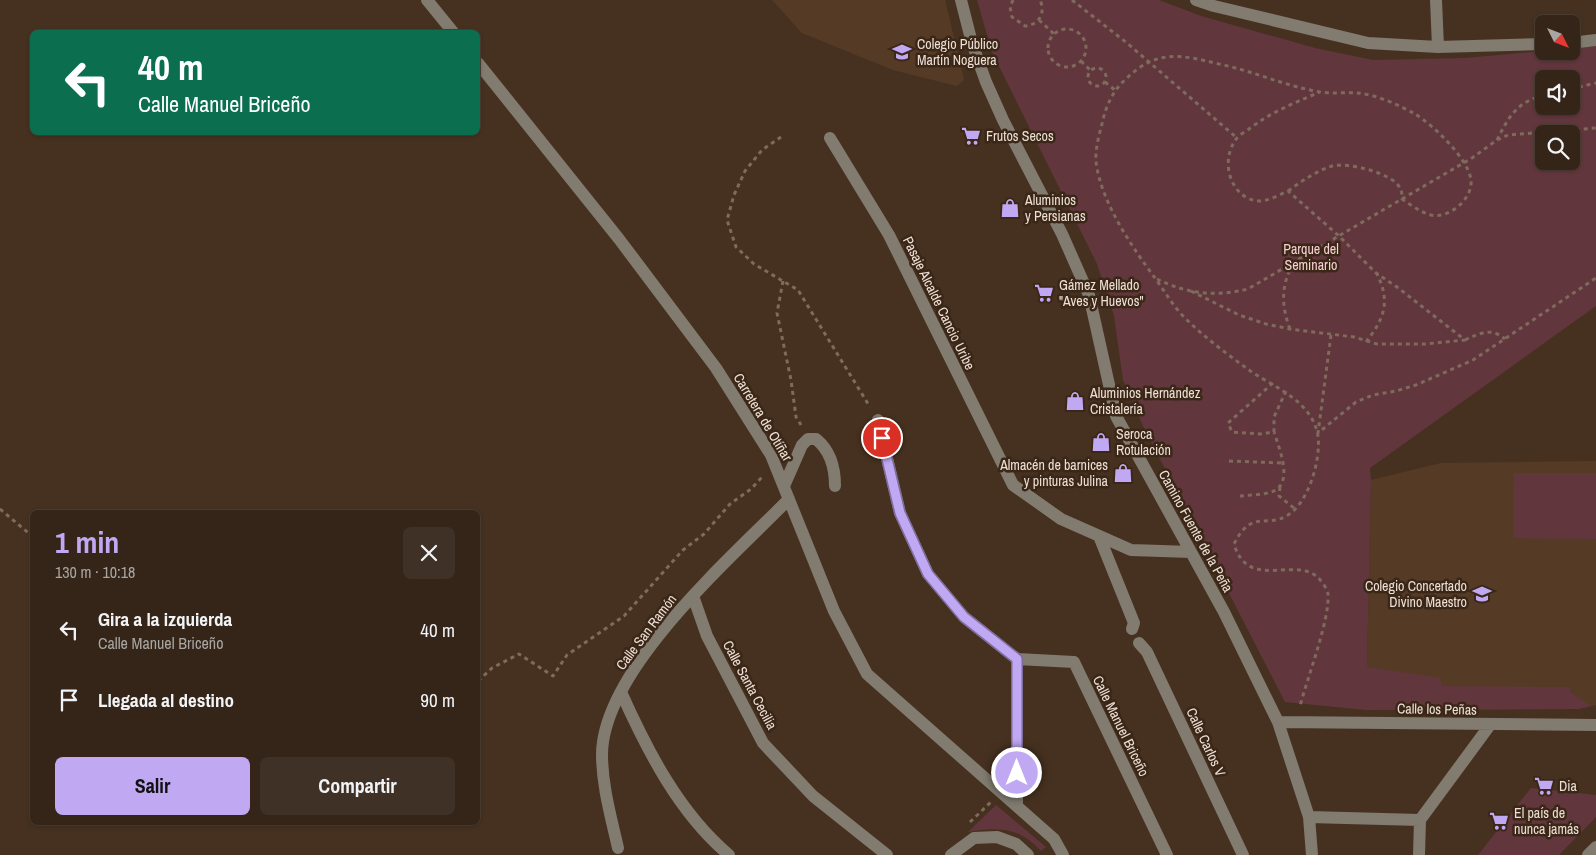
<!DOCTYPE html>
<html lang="es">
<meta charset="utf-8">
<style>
:root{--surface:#342518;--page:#3f3125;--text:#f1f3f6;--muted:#a9a5a2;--line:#4e4237;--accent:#c0a8f3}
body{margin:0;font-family:"Archivo Narrow",sans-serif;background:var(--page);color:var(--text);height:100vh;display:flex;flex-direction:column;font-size:19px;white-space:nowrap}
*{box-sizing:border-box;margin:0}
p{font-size:16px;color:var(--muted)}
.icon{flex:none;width:28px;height:28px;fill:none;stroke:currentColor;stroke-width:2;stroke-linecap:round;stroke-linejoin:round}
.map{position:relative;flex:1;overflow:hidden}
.details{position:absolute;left:30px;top:510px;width:450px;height:315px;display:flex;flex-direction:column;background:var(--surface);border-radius:8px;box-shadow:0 1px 4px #0004,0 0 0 1px var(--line)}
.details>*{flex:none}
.hud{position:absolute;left:30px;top:30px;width:450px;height:105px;border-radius:8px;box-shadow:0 1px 4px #0004,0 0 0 1px var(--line);background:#0b6e4f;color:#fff;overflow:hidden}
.needle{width:32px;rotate:132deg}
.controls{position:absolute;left:1535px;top:15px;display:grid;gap:10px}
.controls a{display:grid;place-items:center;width:45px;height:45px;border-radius:8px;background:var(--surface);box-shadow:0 1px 4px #0004,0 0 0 1px var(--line);font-size:25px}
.pin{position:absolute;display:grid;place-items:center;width:42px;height:42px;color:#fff;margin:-21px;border:2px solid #fff;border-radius:50%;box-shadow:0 1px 5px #0007}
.me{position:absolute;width:55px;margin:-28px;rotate:0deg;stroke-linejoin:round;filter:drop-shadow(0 0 4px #0008)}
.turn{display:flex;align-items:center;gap:18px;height:105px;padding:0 25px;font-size:22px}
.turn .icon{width:65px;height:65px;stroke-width:2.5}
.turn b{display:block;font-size:35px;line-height:42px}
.round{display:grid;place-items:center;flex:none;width:52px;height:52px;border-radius:8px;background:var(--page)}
.summary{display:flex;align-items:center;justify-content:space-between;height:85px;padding:0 25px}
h1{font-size:30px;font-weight:700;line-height:38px;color:var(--accent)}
.cta{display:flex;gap:10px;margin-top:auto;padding:10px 25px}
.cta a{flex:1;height:58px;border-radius:8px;background:var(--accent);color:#111;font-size:20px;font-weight:700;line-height:58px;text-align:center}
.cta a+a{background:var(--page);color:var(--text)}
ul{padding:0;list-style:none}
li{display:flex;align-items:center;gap:15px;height:70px;padding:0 25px}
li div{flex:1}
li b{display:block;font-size:19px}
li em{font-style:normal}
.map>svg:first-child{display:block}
.built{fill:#553b26}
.green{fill:#62363d;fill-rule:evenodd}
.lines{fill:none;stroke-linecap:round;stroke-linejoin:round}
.path{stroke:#7e6b5d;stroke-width:3;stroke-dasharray:4 4;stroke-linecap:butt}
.minor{stroke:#817b70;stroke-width:12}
.route-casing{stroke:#7d6d9e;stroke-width:12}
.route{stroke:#c0a8f3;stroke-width:9}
.labels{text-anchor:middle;stroke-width:5;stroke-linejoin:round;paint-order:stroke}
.poi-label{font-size:14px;fill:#eddfd5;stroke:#3b2717;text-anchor:start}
.park-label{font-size:14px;fill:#f9cfd4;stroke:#3b2717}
.street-label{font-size:14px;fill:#eddfd5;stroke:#3b2717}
</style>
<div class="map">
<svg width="1596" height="855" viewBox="0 0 1596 855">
<rect width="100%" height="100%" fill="#463120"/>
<path class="built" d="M 772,0 L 945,0 L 964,80 L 957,86 L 893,70 L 802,33 Z
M 1596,461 L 1596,705 L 1578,709 L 1366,710 L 1371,480 L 1441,463 Z"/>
<path class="green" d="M 977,0 L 1159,0 L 1201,16 L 1315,48 L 1373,60 L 1465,58 L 1544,51 L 1571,51 L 1571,49 L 1596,46 L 1596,306 L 1370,468 L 1371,480 L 1367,667 L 1440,678 L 1442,686 L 1569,687 L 1571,693 L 1591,706 L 1578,709 L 1366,710 L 1285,702 L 1143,426 L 1123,380 L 1114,316 L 1097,264 L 992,52 ZM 1544,79 L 1571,79 L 1571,106 L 1544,106 ZM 1544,134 L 1571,134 L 1571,161 L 1544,161 Z
M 1514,473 L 1596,473 L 1596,539 L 1513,538 Z
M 1531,788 L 1596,795 L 1596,817 L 1559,855 L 1478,855 Z
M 996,805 L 1046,847 L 1041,851 C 1019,827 998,827 968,832 Z"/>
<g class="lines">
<path class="path" d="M 1013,0 L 1010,7 L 1012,17 L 1025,26 C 1039,25 1046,13 1040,0
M 1072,0 L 1127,43 L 1237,138
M 1039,20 L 1054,34
M1048 48a19 19 0 1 1 38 0a19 19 0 1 1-38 0Z
M 1081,61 L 1091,71
M1088 77a9 9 0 1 1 18 0a9 9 0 1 1-18 0Z
M 1105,82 L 1115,90
M 1571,89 L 1596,83
M 781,137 L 762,150 L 745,171 L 734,195 L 727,220 L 736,247 L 754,264 L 798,290 L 870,407
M 1497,140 C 1509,116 1517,102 1544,95
M 1288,191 C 1302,181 1316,171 1332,166 C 1347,162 1393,173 1400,188 C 1402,191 1402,195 1402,199 C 1411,205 1420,212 1431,215 C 1449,219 1473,199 1471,180 C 1468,158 1433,125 1415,114 C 1399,105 1377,95 1358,93 C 1346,92 1333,94 1320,92 C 1285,86 1253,71 1219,64 C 1182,55 1158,49 1128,77 C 1113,90 1106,105 1102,124 C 1099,135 1095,150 1096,162 C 1101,202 1132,247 1155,278 C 1165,292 1173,306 1185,318 C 1204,337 1227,354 1249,370 C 1273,387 1312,400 1318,436 C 1321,459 1309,502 1288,515 C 1266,529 1252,508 1234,544 C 1249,594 1299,552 1321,581 C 1324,584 1327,590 1328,594 C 1330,619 1307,679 1300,706
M 1157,279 C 1187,294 1216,297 1248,289 L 1472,158 L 1497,140 L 1508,135 L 1596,128
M 783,281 L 777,313 L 791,380 L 796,417 L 801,425
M 1191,291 L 1239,315 L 1266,324 L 1290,329 L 1354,337 L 1377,344 L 1425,344 L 1465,340 L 1397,287 L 1376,273 L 1339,236 L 1288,191 C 1279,195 1269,201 1259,201 C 1230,199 1219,160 1237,138 C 1239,135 1245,132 1249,129 C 1271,112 1294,103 1320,92
M 1290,329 C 1281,305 1281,286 1293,263
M 1331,335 L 1318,433 L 1356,402 L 1373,395 L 1396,391 L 1416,385 L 1473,360 L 1596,278
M 1465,340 C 1480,333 1491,327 1505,339
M 1366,342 C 1384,319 1391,302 1377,274
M 1273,383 L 1228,423 L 1232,432 L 1260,434 L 1274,432 L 1274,417 L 1286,391
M 1229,461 L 1282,463
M 1280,487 L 1279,496 L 1294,508
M 1240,496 C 1250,495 1262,495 1271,492 C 1295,485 1279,448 1274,432
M 0,509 L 32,536
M 478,681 L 492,668 L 519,654 L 553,676 L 567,655 L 624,616 L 683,550 L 704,534 L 730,504 L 751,489 L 764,475
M 970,822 L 991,802"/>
<path class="minor" d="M 427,0 L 453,32
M 961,0 L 972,43 L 986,82 L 1003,120 L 1062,234 L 1089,295 L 1116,416 L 1224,612 L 1278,722 L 1309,817 L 1312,855
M 1196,0 L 1214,6 L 1368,43 L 1438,47 L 1544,44
M 1436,0 L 1438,47
M 1571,43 L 1596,40
M 478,63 L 619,239 L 716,368 L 771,455 L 834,611 L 867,674 L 1054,839 L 1063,855
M 830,138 L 889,235 L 1013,485 L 1061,519 L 1131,550 L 1191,552
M 878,420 L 900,513 L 928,574 L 964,617 L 1017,659 L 1074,662 L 1167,855
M 784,486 L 802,445 L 808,439 L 816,439 C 831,451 835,468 835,486
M 1099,536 L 1134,623 L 1132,629
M 693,596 L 707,636 L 763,743 L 813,796 L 887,855
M 1139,643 L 1147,652 L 1243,855
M 621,692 C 647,750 679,813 729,855
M 1278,722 L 1596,725
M 1017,806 L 1017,659
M 1309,817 L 1420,820
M 618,848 C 611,817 602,786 602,754 C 603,669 732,557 789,499
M 951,855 L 974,838 L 997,837 L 1016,844 L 1028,855
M 1419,855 L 1420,820 L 1490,725
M 1588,855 L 1596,847"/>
</g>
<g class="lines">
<g class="route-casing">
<path id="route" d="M 882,438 L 900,513 L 928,574 L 964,617 L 1017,659 L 1017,773"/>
</g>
<use href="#route" class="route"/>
</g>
<defs>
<g id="school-bare" transform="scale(1.5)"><path d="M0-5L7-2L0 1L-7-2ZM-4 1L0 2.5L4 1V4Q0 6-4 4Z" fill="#c0a8f3" stroke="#3b2717" stroke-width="2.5" paint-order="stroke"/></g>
<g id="supermarket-bare" transform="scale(1.5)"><path d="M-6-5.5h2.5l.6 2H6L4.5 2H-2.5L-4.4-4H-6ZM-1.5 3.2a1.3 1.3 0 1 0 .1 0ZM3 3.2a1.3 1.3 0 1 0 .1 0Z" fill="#c0a8f3" stroke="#3b2717" stroke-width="2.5" paint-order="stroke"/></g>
<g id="shop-bare" transform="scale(1.5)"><path d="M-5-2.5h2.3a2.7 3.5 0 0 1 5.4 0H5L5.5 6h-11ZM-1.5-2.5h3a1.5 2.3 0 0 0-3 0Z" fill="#c0a8f3" stroke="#3b2717" stroke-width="2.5" paint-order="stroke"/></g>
</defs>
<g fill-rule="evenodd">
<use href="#school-bare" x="902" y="52"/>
<use href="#supermarket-bare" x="971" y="136"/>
<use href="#shop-bare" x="1010" y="208"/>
<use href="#supermarket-bare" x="1044" y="293"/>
<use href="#shop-bare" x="1075" y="401"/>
<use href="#shop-bare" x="1101" y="442"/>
<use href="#shop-bare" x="1123" y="473"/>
<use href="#school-bare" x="1482" y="594"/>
<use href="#supermarket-bare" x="1544" y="786"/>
<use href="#supermarket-bare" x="1499" y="821"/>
</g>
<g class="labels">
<g class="poi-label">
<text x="917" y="49">Colegio Público<tspan x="917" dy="16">Martín Noguera</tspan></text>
<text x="986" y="141">Frutos Secos</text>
<text x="1025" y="205">Aluminios<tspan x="1025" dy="16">y Persianas</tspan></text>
<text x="1059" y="290">Gámez Mellado<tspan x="1059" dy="16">"Aves y Huevos"</tspan></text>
<text x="1090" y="398">Aluminios Hernández<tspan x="1090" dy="16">Cristalería</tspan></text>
<text x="1116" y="439">Seroca<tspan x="1116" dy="16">Rotulación</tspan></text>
<text x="1108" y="470" text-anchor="end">Almacén de barnices<tspan x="1108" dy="16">y pinturas Julina</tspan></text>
<text x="1467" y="591" text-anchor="end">Colegio Concertado<tspan x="1467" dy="16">Divino Maestro</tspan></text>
<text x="1559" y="791">Dia</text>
<text x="1514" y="818">El país de<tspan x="1514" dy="16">nunca jamás</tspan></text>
</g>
<g class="park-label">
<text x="1311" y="254">Parque del<tspan x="1311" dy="16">Seminario</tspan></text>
</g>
<g class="street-label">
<text transform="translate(939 303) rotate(64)" y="5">Pasaje Alcalde Cancio Uribe</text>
<text transform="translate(763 417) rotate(59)" y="5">Carretera de Otíñar</text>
<text transform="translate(1196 531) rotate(61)" y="5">Camino Fuente de la Peña</text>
<text transform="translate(646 632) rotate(-53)" y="5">Calle San Ramón</text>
<text transform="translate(750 685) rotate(62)" y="5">Calle Santa Cecilia</text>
<text transform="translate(1437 709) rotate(1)" y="5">Calle los Peñas</text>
<text transform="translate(1121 726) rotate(64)" y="5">Calle Manuel Briceño</text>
<text transform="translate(1206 742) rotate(65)" y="5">Calle Carlos V</text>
</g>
</g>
</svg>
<div class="controls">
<a><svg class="needle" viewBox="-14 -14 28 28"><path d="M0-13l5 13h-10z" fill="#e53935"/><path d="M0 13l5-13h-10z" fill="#a9a5a2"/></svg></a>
<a><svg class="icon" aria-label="sound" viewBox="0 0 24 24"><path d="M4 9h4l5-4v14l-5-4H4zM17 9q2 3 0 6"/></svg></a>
<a><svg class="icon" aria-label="search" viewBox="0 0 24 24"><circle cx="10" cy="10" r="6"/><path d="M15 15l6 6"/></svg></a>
</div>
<div class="pin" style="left:882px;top:438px;background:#d93025"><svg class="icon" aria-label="arrive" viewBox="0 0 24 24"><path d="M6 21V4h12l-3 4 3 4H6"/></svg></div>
<svg class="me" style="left:1017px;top:773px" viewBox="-20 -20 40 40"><circle r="17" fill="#c0a8f3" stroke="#fff" stroke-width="3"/><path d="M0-11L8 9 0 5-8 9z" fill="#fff"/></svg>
<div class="hud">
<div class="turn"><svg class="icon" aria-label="left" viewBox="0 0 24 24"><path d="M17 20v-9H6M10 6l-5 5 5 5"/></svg><div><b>40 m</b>Calle Manuel Briceño</div></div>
</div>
<section class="details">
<div class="summary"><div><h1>1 min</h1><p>130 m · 10:18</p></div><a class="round"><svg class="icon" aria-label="close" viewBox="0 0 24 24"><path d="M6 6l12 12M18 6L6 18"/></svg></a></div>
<ul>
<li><svg class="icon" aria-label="left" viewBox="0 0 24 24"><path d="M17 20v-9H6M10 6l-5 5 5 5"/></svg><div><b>Gira a la izquierda</b><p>Calle Manuel Briceño</p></div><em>40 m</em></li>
<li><svg class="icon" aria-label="arrive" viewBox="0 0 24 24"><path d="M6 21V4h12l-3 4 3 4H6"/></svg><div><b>Llegada al destino</b></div><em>90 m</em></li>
</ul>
<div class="cta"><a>Salir</a><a>Compartir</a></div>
</section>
</div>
